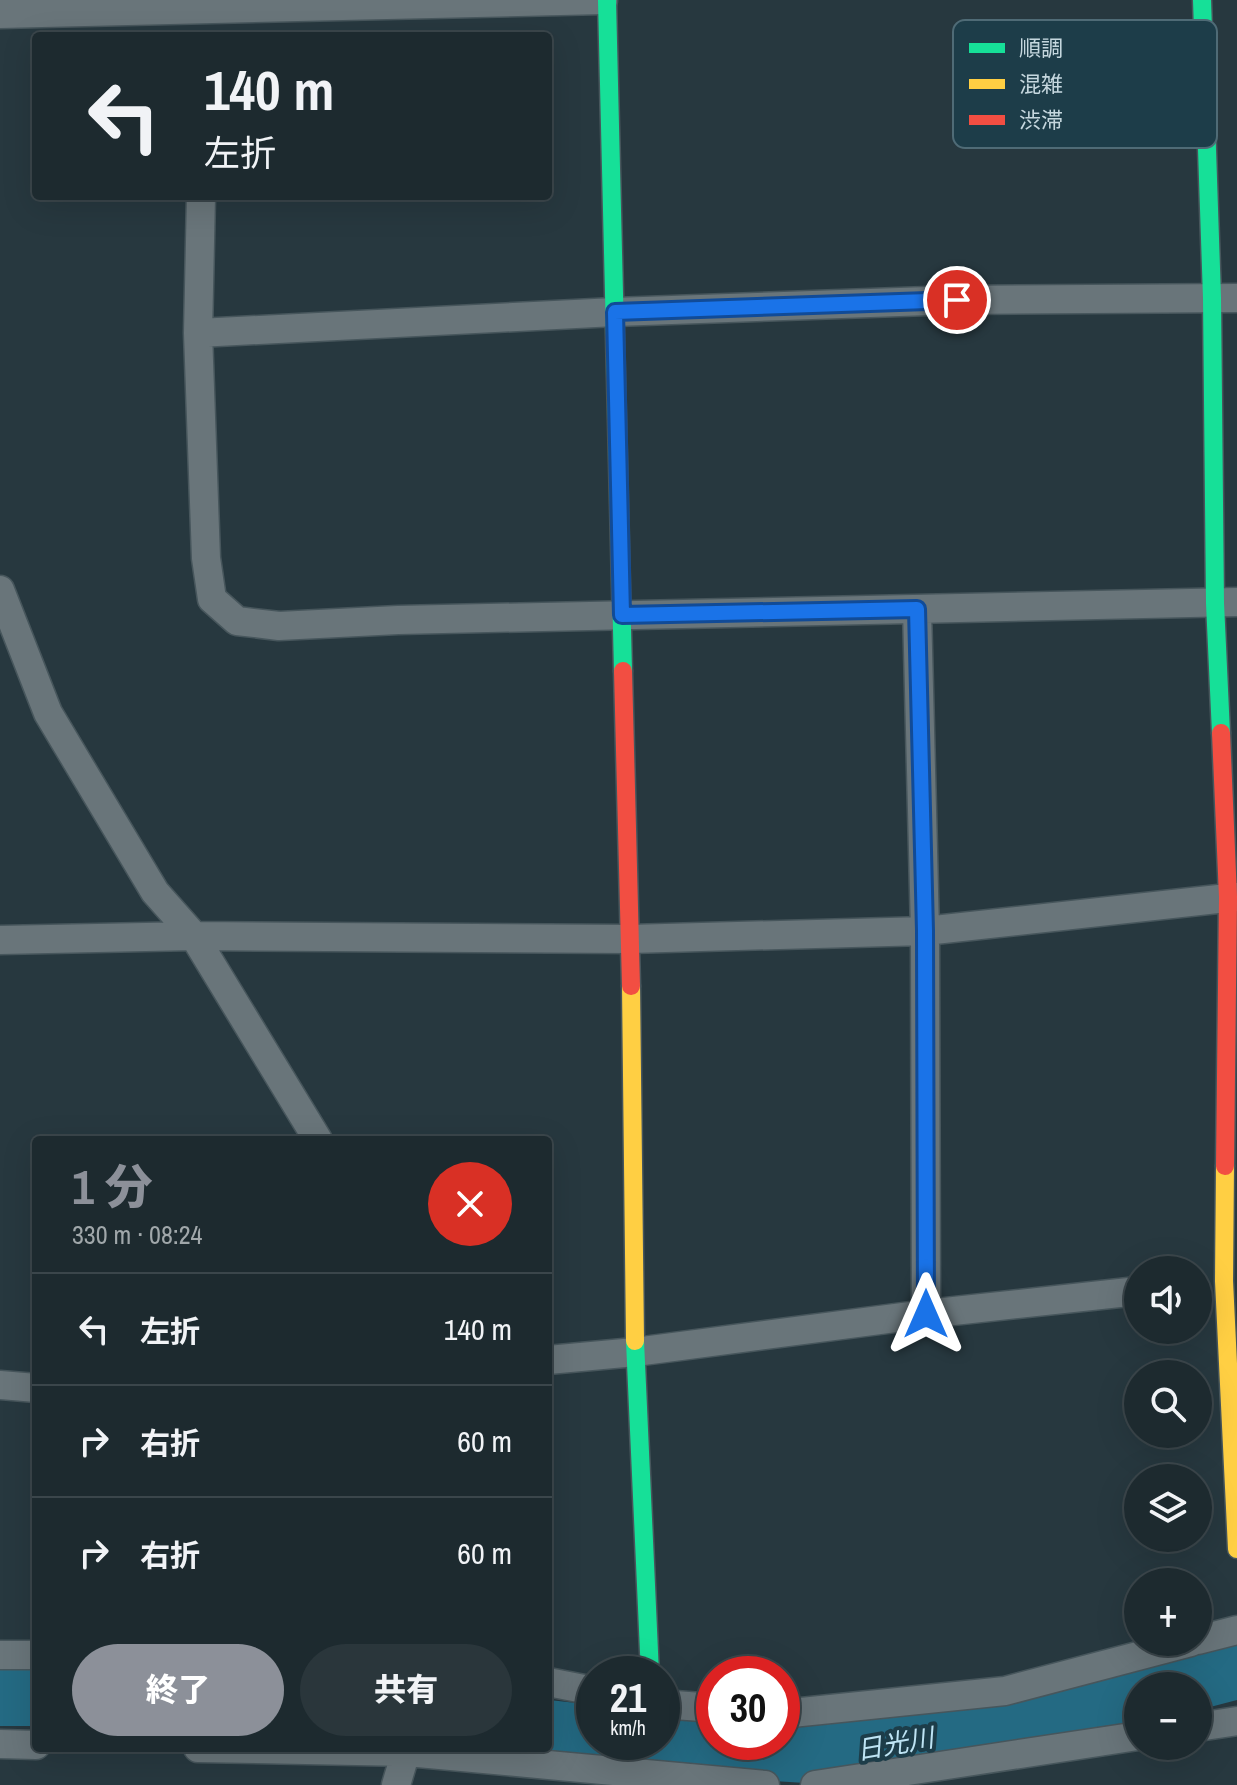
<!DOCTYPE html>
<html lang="ja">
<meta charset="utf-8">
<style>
:root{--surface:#1d2a2f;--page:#2a363b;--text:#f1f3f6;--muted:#a0a7aa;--line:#3b464b;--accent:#8c9099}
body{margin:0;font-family:"Archivo Narrow","Noto Sans JP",sans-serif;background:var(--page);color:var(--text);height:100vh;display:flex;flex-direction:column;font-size:30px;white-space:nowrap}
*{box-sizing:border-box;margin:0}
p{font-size:26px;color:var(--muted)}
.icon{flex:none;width:44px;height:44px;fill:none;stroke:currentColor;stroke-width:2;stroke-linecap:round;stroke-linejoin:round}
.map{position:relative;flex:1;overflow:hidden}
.panel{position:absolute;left:32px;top:1136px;width:520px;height:616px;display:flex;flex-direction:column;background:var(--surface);border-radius:8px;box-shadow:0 8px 32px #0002,0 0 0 2px var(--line)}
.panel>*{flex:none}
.banner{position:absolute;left:32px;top:32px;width:520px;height:168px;border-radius:8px;box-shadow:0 8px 32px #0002,0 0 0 2px var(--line);background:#1d2a2f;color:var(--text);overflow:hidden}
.tools{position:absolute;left:1124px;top:1256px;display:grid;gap:16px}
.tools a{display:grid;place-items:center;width:88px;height:88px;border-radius:50%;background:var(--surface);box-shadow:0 8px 32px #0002,0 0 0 2px var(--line);font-size:40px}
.speed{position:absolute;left:576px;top:1656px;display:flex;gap:16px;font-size:40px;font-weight:700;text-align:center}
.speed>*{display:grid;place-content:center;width:104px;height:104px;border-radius:50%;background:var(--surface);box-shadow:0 8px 32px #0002,0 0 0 2px var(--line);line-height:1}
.speed small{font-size:20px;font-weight:400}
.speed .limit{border:12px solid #d22;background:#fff;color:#111}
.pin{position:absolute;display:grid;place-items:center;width:68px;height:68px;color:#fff;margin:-34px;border:4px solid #fff;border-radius:50%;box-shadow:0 2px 8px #0007}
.me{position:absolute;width:88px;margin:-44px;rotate:0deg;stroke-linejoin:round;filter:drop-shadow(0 0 6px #0008)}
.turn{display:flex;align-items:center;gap:28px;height:168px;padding:0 40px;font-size:36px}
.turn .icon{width:104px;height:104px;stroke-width:2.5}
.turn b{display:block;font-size:56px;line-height:68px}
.round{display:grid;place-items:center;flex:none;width:84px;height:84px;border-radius:42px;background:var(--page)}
.summary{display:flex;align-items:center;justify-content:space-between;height:136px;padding:0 40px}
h1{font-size:48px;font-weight:800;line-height:60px;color:var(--accent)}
.primary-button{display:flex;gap:16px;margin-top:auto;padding:16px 40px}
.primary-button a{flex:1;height:92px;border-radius:48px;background:var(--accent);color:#fff;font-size:32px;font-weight:800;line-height:92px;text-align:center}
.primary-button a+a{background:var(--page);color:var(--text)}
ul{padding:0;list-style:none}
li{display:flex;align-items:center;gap:24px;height:112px;padding:0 40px;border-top:2px solid var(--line)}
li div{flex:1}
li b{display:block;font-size:30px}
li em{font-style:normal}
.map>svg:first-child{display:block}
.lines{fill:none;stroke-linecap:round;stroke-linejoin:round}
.river{stroke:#246a83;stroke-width:62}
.street-casing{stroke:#47565c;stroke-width:31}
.fast-casing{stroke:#47565c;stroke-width:21}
.slow-casing{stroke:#47565c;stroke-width:21}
.jam-casing{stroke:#47565c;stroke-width:21}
.street{stroke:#69757a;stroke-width:28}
.fast{stroke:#16e098;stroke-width:18}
.slow{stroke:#ffcf43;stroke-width:18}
.jam{stroke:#f24e42;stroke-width:18}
.route-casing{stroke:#114b97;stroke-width:20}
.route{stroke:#1a73e8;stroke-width:14}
.labels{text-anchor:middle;stroke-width:8;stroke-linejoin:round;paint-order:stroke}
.water-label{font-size:26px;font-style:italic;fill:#bee4f4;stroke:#1d3d49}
.key{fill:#1d3d49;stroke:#4f6b76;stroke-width:2}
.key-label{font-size:22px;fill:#c5d7de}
</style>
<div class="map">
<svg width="1237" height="1785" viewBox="0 0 1237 1785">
<rect width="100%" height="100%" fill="#27383f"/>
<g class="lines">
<path class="river" d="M 1168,1686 L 1237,1668
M 0,1695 L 36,1695
M 548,1731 L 594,1736
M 648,1742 L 838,1754 L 1038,1719 L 1138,1694"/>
<g class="street-casing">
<path id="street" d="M 0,14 L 603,0
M 201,196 L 198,333 L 206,558 L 212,599 L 237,621 L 279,626 L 398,620 L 1237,602
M 198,333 L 615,312 L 957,300 L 1237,298
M 0,590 L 48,713 L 155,892 L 194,936 L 318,1140
M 917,609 L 925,931 L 926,1314
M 0,940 L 194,936 L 630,939 L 925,931 L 1237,897
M 548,1360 L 635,1352 L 926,1314 L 1138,1291
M 0,1385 L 36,1388
M 1198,1640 L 1237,1630
M 0,1655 L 36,1655
M 548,1682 L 594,1691
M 662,1704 L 714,1708
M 782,1714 L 1005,1691 L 1191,1642
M 1198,1727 L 1237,1721
M 0,1744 L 36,1745
M 198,1748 L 407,1752 L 765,1785
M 396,1785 L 407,1748
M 815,1785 L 1138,1736"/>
</g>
<g class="fast-casing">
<path id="fast" d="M 607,0 L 623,671
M 1202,0 L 1212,298 L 1215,603 L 1221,733
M 635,1341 L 650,1674"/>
</g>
<g class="slow-casing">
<path id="slow" d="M 631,986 L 635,1341
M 1225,1166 L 1224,1281 L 1237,1549"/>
</g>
<g class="jam-casing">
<path id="jam" d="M 623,671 L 631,986
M 1221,733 L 1228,897 L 1225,1166"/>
</g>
<use href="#street" class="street"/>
<use href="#fast" class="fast"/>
<use href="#slow" class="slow"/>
<use href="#jam" class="jam"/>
</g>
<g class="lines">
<g class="route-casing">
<path id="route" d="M 926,1314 L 925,931 L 917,609 L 622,615 L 615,312 L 957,300"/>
</g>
<use href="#route" class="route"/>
</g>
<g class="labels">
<g class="water-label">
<text transform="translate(895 1744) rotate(-10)" y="9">日光川</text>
</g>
</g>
<rect x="953" y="20" width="264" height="128" rx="12" class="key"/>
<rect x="969" y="43" width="36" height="10" fill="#16e098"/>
<rect x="969" y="79" width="36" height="10" fill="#ffcf43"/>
<rect x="969" y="115" width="36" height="10" fill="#f24e42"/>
<g class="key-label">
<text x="1019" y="56">順調</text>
<text x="1019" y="92">混雑</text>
<text x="1019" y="128">渋滞</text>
</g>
</svg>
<div class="tools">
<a><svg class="icon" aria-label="sound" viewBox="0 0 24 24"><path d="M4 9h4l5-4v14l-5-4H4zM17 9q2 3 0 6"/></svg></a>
<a><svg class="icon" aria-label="search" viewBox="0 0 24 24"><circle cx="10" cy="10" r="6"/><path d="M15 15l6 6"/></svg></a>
<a><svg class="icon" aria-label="layers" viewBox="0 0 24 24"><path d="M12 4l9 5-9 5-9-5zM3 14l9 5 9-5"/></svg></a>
<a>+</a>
<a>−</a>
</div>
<div class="speed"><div>21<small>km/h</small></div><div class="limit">30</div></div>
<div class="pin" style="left:957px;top:300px;background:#d93025"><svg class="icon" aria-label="arrive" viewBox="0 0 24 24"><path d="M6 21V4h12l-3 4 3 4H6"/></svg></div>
<svg class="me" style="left:926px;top:1314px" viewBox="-20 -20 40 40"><path d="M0-17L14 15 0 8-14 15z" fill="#1a73e8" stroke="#fff" stroke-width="4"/></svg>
<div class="banner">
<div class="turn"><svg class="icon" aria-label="left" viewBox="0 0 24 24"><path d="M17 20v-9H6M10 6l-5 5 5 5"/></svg><div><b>140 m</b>左折</div></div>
</div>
<section class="panel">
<div class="summary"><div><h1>1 分</h1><p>330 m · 08:24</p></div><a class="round" style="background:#d93025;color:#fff"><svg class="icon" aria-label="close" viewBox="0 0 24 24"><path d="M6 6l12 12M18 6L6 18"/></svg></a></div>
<ul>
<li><svg class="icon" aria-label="left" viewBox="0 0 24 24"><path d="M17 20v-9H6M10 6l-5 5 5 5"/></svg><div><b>左折</b></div><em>140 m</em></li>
<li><svg class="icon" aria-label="right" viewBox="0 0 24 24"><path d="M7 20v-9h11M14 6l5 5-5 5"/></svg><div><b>右折</b></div><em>60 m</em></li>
<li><svg class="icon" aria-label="right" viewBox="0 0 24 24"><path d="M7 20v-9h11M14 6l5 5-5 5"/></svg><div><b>右折</b></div><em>60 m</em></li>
</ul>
<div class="primary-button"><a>終了</a><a>共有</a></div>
</section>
</div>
